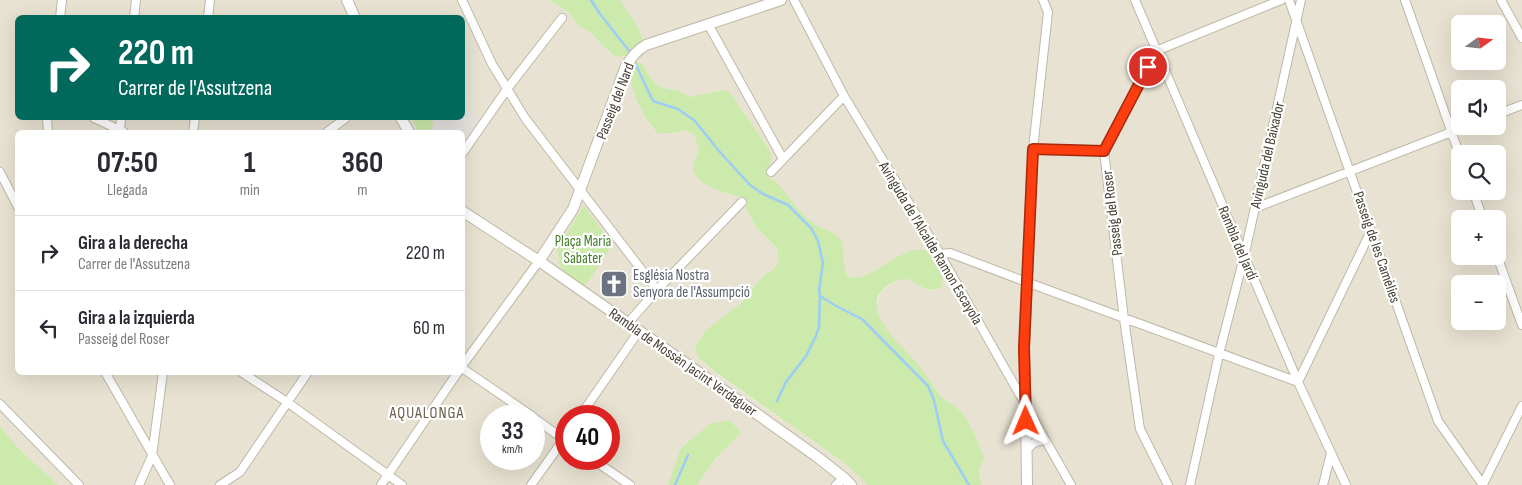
<!DOCTYPE html>
<html lang="es">
<meta charset="utf-8">
<style>
:root{--surface:#fff;--page:#f2f2f3;--text:#2b2b33;--muted:#7c7c81;--line:#e1e1e2}
body{margin:0;font-family:"Sofia Sans Condensed",sans-serif;background:var(--page);color:var(--text);height:100vh;display:flex;flex-direction:column;font-size:19px;white-space:nowrap}
*{box-sizing:border-box;margin:0}
p{font-size:16px;color:var(--muted)}
.icon{flex:none;width:28px;height:28px;fill:none;stroke:currentColor;stroke-width:2;stroke-linecap:round;stroke-linejoin:round}
.map{position:relative;flex:1;overflow:hidden}
.details{position:absolute;left:15px;top:130px;width:450px;height:245px;display:flex;flex-direction:column;background:var(--surface);border-radius:8px;box-shadow:0 5px 20px #0002}
.details>*{flex:none}
.guide{position:absolute;left:15px;top:15px;width:450px;height:105px;border-radius:8px;box-shadow:0 5px 20px #0002;background:#00695c;color:#fff;overflow:hidden}
.needle{width:32px;rotate:75deg}
.buttons{position:absolute;left:1451px;top:15px;display:grid;gap:10px}
.buttons a{display:grid;place-items:center;width:55px;height:55px;border-radius:8px;background:var(--surface);box-shadow:0 5px 20px #0002;font-size:25px}
.speed{position:absolute;left:480px;top:405px;display:flex;gap:10px;font-size:25px;font-weight:700;text-align:center}
.speed>*{display:grid;place-content:center;width:65px;height:65px;border-radius:50%;background:var(--surface);box-shadow:0 5px 20px #0002;line-height:1}
.speed small{font-size:12px;font-weight:400}
.speed .limit{border:8px solid #d22;background:#fff;color:#111}
.pin{position:absolute;display:grid;place-items:center;width:42px;height:42px;color:#fff;margin:-21px;border:2px solid #fff;border-radius:50%;box-shadow:0 1px 5px #0007}
.me{position:absolute;width:55px;margin:-28px;rotate:359deg;stroke-linejoin:round;filter:drop-shadow(0 0 4px #0008)}
.turn{display:flex;align-items:center;gap:18px;height:105px;padding:0 20px;font-size:22px}
.turn .icon{width:65px;height:65px;stroke-width:2.5}
.turn b{display:block;font-size:35px;line-height:42px}
.eta{display:flex;justify-content:space-evenly;align-items:center;height:85px;text-align:center}
.eta b{font-size:30px;font-weight:700;line-height:35px}
ul{padding:0;list-style:none}
li{display:flex;align-items:center;gap:15px;height:75px;padding:0 20px;border-top:1px solid var(--line)}
li div{flex:1}
li b{display:block;font-size:19px}
li em{font-style:normal}
.map>svg:first-child{display:block}
.residential{fill:#e8e2d2;fill-rule:evenodd}
.green{fill:#cbeaab}
.parking{fill:#e4e1dd}
.lines{fill:none;stroke-linecap:round;stroke-linejoin:round}
.stream{stroke:#9dcdf4;stroke-width:2.5}
.minor-casing{stroke:#bfb8a7;stroke-width:10}
.tertiary-casing{stroke:#bfb8a7;stroke-width:12}
.minor{stroke:#fff;stroke-width:8}
.tertiary{stroke:#fff;stroke-width:10}
.route-casing{stroke:#a6280a;stroke-width:12}
.route{stroke:#ff3e10;stroke-width:9}
.labels{text-anchor:middle;stroke-width:4.5;stroke-linejoin:round;paint-order:stroke}
.street-label{font-size:15px;fill:#464034;stroke:#fff}
.park-label{font-size:15px;fill:#417b24;stroke:#fff}
.worship-label{font-size:15px;fill:#5b616d;stroke:#fff;text-anchor:start}
.neighbourhood-label{font-size:16px;letter-spacing:1px;fill:#695e4b;stroke:#fff}
</style>
<div class="map">
<svg width="1522" height="485" viewBox="0 0 1522 485">
<rect width="100%" height="100%" fill="#f3f0e5"/>
<path class="residential" d="M 0,0 L 550,0 L 551,2 L 569,12 L 579,26 L 591,33 L 610,53 L 620,57 L 625,57 L 638,27 L 620,0 L 1522,0 L 1522,485 L 981,485 L 979,471 L 984,457 L 972,429 L 959,410 L 942,397 L 916,362 L 897,344 L 881,321 L 876,306 L 881,292 L 889,285 L 900,280 L 906,278 L 911,279 L 924,289 L 930,291 L 941,288 L 940,267 L 933,258 L 930,254 L 911,252 L 863,276 L 853,278 L 847,277 L 842,262 L 842,244 L 832,233 L 822,229 L 809,220 L 793,205 L 779,185 L 767,175 L 767,170 L 772,160 L 764,143 L 731,94 L 723,90 L 701,95 L 690,97 L 685,96 L 672,89 L 667,89 L 657,85 L 648,74 L 643,65 L 630,73 L 634,93 L 650,125 L 658,133 L 675,133 L 685,130 L 694,135 L 699,149 L 696,174 L 708,185 L 717,190 L 726,194 L 741,197 L 755,226 L 777,248 L 779,255 L 779,259 L 774,269 L 764,275 L 737,307 L 705,331 L 701,336 L 695,346 L 702,361 L 719,376 L 846,464 L 868,485 L 697,485 L 716,458 L 741,433 L 682,448 L 668,485 L 58,485 L 19,449 L 0,426 ZM 18,18 L 462,18 L 462,118 L 18,118 ZM 1460,24 L 1498,24 L 1498,61 L 1460,61 ZM 1460,89 L 1498,89 L 1498,126 L 1460,126 ZM 18,132 L 462,132 L 462,372 L 18,372 ZM 1460,154 L 1498,154 L 1498,191 L 1460,191 ZM 1460,219 L 1498,219 L 1498,256 L 1460,256 ZM 1460,284 L 1498,284 L 1498,321 L 1460,321 ZM 491,416 L 534,416 L 534,459 L 491,459 ZM 566,416 L 609,416 L 609,459 L 566,459 Z"/>
<path class="green" d="M 550,0 L 620,0 L 638,27 L 643,41 L 630,55 L 620,57 L 615,56 L 606,49 L 591,33 L 579,26 L 569,12 L 551,2 Z
M 638,62 L 643,65 L 648,74 L 657,85 L 667,89 L 677,90 L 690,97 L 723,90 L 727,91 L 731,94 L 770,151 L 772,160 L 767,170 L 767,175 C 771,179 775,181 779,185 C 791,200 800,214 816,225 C 823,230 835,231 840,239 C 846,248 840,264 848,277 C 870,284 906,241 926,251 C 930,254 933,259 936,263 C 942,271 944,278 941,288 C 915,297 919,269 892,283 C 852,304 900,344 916,362 C 925,372 932,385 941,396 C 946,402 954,404 959,410 C 971,423 977,440 984,457 L 979,471 L 981,485 L 868,485 L 846,464 L 715,372 L 698,357 L 695,346 L 705,331 L 741,303 L 764,275 L 774,269 L 779,259 L 777,248 L 755,226 L 741,197 C 727,194 697,186 693,169 C 692,162 698,156 699,149 L 694,135 L 685,130 L 675,133 L 658,133 C 645,121 623,80 633,63 Z
M 411,118 L 430,118 L 434,123 L 430,130 L 433,132 L 419,132 Z
M 584,206 L 613,245 L 582,290 L 560,266 L 557,249 Z
M 730,420 L 741,433 L 716,458 L 697,485 L 668,485 L 681,448 L 710,424 Z
M 0,426 L 19,449 L 58,485 L 0,485 Z"/>
<path class="parking" d="M 463,107 L 480,118 L 463,145 L 462,132 L 433,132 L 430,131 L 434,123 L 430,118 L 462,118 Z"/>
<g class="lines">
<path class="stream" d="M 591,0 L 600,14 L 630,52
M 634,61 L 653,101 L 678,109 L 695,121 L 719,151 L 750,185 L 763,194 L 788,205 L 811,228 L 818,241 L 823,263 L 819,290 L 820,296 L 838,307 L 862,319 L 928,386 L 934,400 L 943,441 L 969,485
M 777,401 L 786,382 L 806,356 L 815,338 L 819,327 L 820,296
M 675,485 L 688,455"/>
<g class="minor-casing">
<path id="minor" d="M 462,0 L 492,64 L 525,118 L 657,290
M 794,0 L 844,96 L 940,254 L 1071,485
M 1135,0 L 1298,382 L 1346,485
M 1289,0 L 1438,421 L 1483,485
M 1405,0 L 1460,156
M 1501,0 L 1522,38
M 60,18 L 62,0
M 134,18 L 136,0
M 208,18 L 210,0
M 708,24 L 783,159
M 1498,114 L 1522,105
M 47,118 L 48,132
M 94,118 L 124,132
M 120,130 L 121,118
M 193,132 L 195,118
M 327,132 L 346,118
M 1033,149 L 1104,151
M 462,154 L 507,89 L 562,18
M 0,172 L 18,207
M 771,172 L 844,96
M 1473,191 L 1483,219
M 1255,208 L 1467,126
M 940,254 L 950,253 L 1029,283 L 1298,382 L 1371,231
M 1497,256 L 1522,325
M 628,323 L 657,290 L 742,202
M 462,366 L 539,261
M 462,368 L 532,416
M 105,372 L 170,485
M 241,372 L 287,402 L 402,485
M 0,404 L 79,485
M 1026,404 L 1025,348 L 1033,149 L 1048,12 L 1043,0
M 580,416 L 639,331
M 534,418 L 566,441
M 1027,449 L 1035,442 L 1045,440
M 592,459 L 630,485
M 1483,484 L 1522,406
M 139,485 L 152,456 L 163,372
M 220,485 L 240,472 L 308,372
M 381,485 L 458,372
M 531,485 L 566,436
M 836,485 L 844,478
M 1168,485 L 1140,429 L 1124,319 L 1104,151 L 1156,51 L 1281,0
M 1190,485 L 1219,354 L 1244,257 L 1301,0
M 1323,485 L 1331,453"/>
</g>
<g class="tertiary-casing">
<path id="tertiary" d="M 347,0 L 355,18
M 401,118 L 409,132
M 462,211 L 539,261 L 684,362 L 816,456 L 844,478 L 851,485
M 539,261 L 573,209 L 626,66 C 632,56 637,50 646,45 L 781,0
M 1026,406 L 1027,485"/>
</g>
<use href="#minor" class="minor"/>
<use href="#tertiary" class="tertiary"/>
</g>
<g class="lines">
<g class="route-casing">
<path id="route" d="M 1026,421 L 1024,348 L 1033,149 L 1104,151 L 1148,67"/>
</g>
<use href="#route" class="route"/>
</g>
<defs>
<g id="church-square" transform="scale(1.4375)"><rect x="-9" y="-9" width="18" height="18" rx="4" fill="#6b7280" stroke="#fff"/><path d="M-1.2-6h2.4v3.5h3.3v2.4h-3.3V6h-2.4V-.1h-3.3v-2.4h3.3Z" fill="#fff"/></g>
</defs>
<g fill-rule="evenodd">
<use href="#church-square" x="614" y="284"/>
</g>
<g class="labels">
<g class="street-label">
<text transform="translate(615 101) rotate(-69)" y="5">Passeig del Nard</text>
<text transform="translate(1267 155) rotate(-77)" y="5">Avinguda del Baixador</text>
<text transform="translate(1112 213) rotate(-97)" y="5">Passeig del Roser</text>
<text transform="translate(931 243) rotate(59)" y="5">Avinguda de l'Alcalde Ramon Escayola</text>
<text transform="translate(1238 243) rotate(67)" y="5">Rambla del Jardí</text>
<text transform="translate(1377 247) rotate(71)" y="5">Passeig de les Camèlies</text>
<text transform="translate(683 362) rotate(35)" y="5">Rambla de Mossèn Jacint Verdaguer</text>
</g>
<g class="park-label">
<text x="583" y="246">Plaça Maria<tspan x="583" dy="17">Sabater</tspan></text>
</g>
<g class="worship-label">
<text x="633" y="280">Església Nostra<tspan x="633" dy="17">Senyora de l'Assumpció</tspan></text>
</g>
<g class="neighbourhood-label">
<text x="427" y="418">AQUALONGA</text>
</g>
</g>
</svg>
<div class="buttons">
<a><svg class="needle" viewBox="-14 -14 28 28"><path d="M0-13l5 13h-10z" fill="#e53935"/><path d="M0 13l5-13h-10z" fill="#7c7c81"/></svg></a>
<a><svg class="icon" aria-label="sound" viewBox="0 0 24 24"><path d="M4 9h4l5-4v14l-5-4H4zM17 9q2 3 0 6"/></svg></a>
<a><svg class="icon" aria-label="search" viewBox="0 0 24 24"><circle cx="10" cy="10" r="6"/><path d="M15 15l6 6"/></svg></a>
<a>+</a>
<a>−</a>
</div>
<div class="speed"><div>33<small>km/h</small></div><div class="limit">40</div></div>
<div class="pin" style="left:1148px;top:67px;background:#d93025"><svg class="icon" aria-label="arrive" viewBox="0 0 24 24"><path d="M6 21V4h12l-3 4 3 4H6"/></svg></div>
<svg class="me" style="left:1026px;top:421px" viewBox="-20 -20 40 40"><path d="M0-17L14 15 0 8-14 15z" fill="#ff3e10" stroke="#fff" stroke-width="4"/></svg>
<div class="guide">
<div class="turn"><svg class="icon" aria-label="right" viewBox="0 0 24 24"><path d="M7 20v-9h11M14 6l5 5-5 5"/></svg><div><b>220 m</b>Carrer de l'Assutzena</div></div>
</div>
<section class="details">
<div class="eta">
<div><b>07:50</b><p>Llegada</p></div>
<div><b>1</b><p>min</p></div>
<div><b>360</b><p>m</p></div>
</div>
<ul>
<li><svg class="icon" aria-label="right" viewBox="0 0 24 24"><path d="M7 20v-9h11M14 6l5 5-5 5"/></svg><div><b>Gira a la derecha</b><p>Carrer de l'Assutzena</p></div><em>220 m</em></li>
<li><svg class="icon" aria-label="left" viewBox="0 0 24 24"><path d="M17 20v-9H6M10 6l-5 5 5 5"/></svg><div><b>Gira a la izquierda</b><p>Passeig del Roser</p></div><em>60 m</em></li>
</ul>
</section>
</div>
